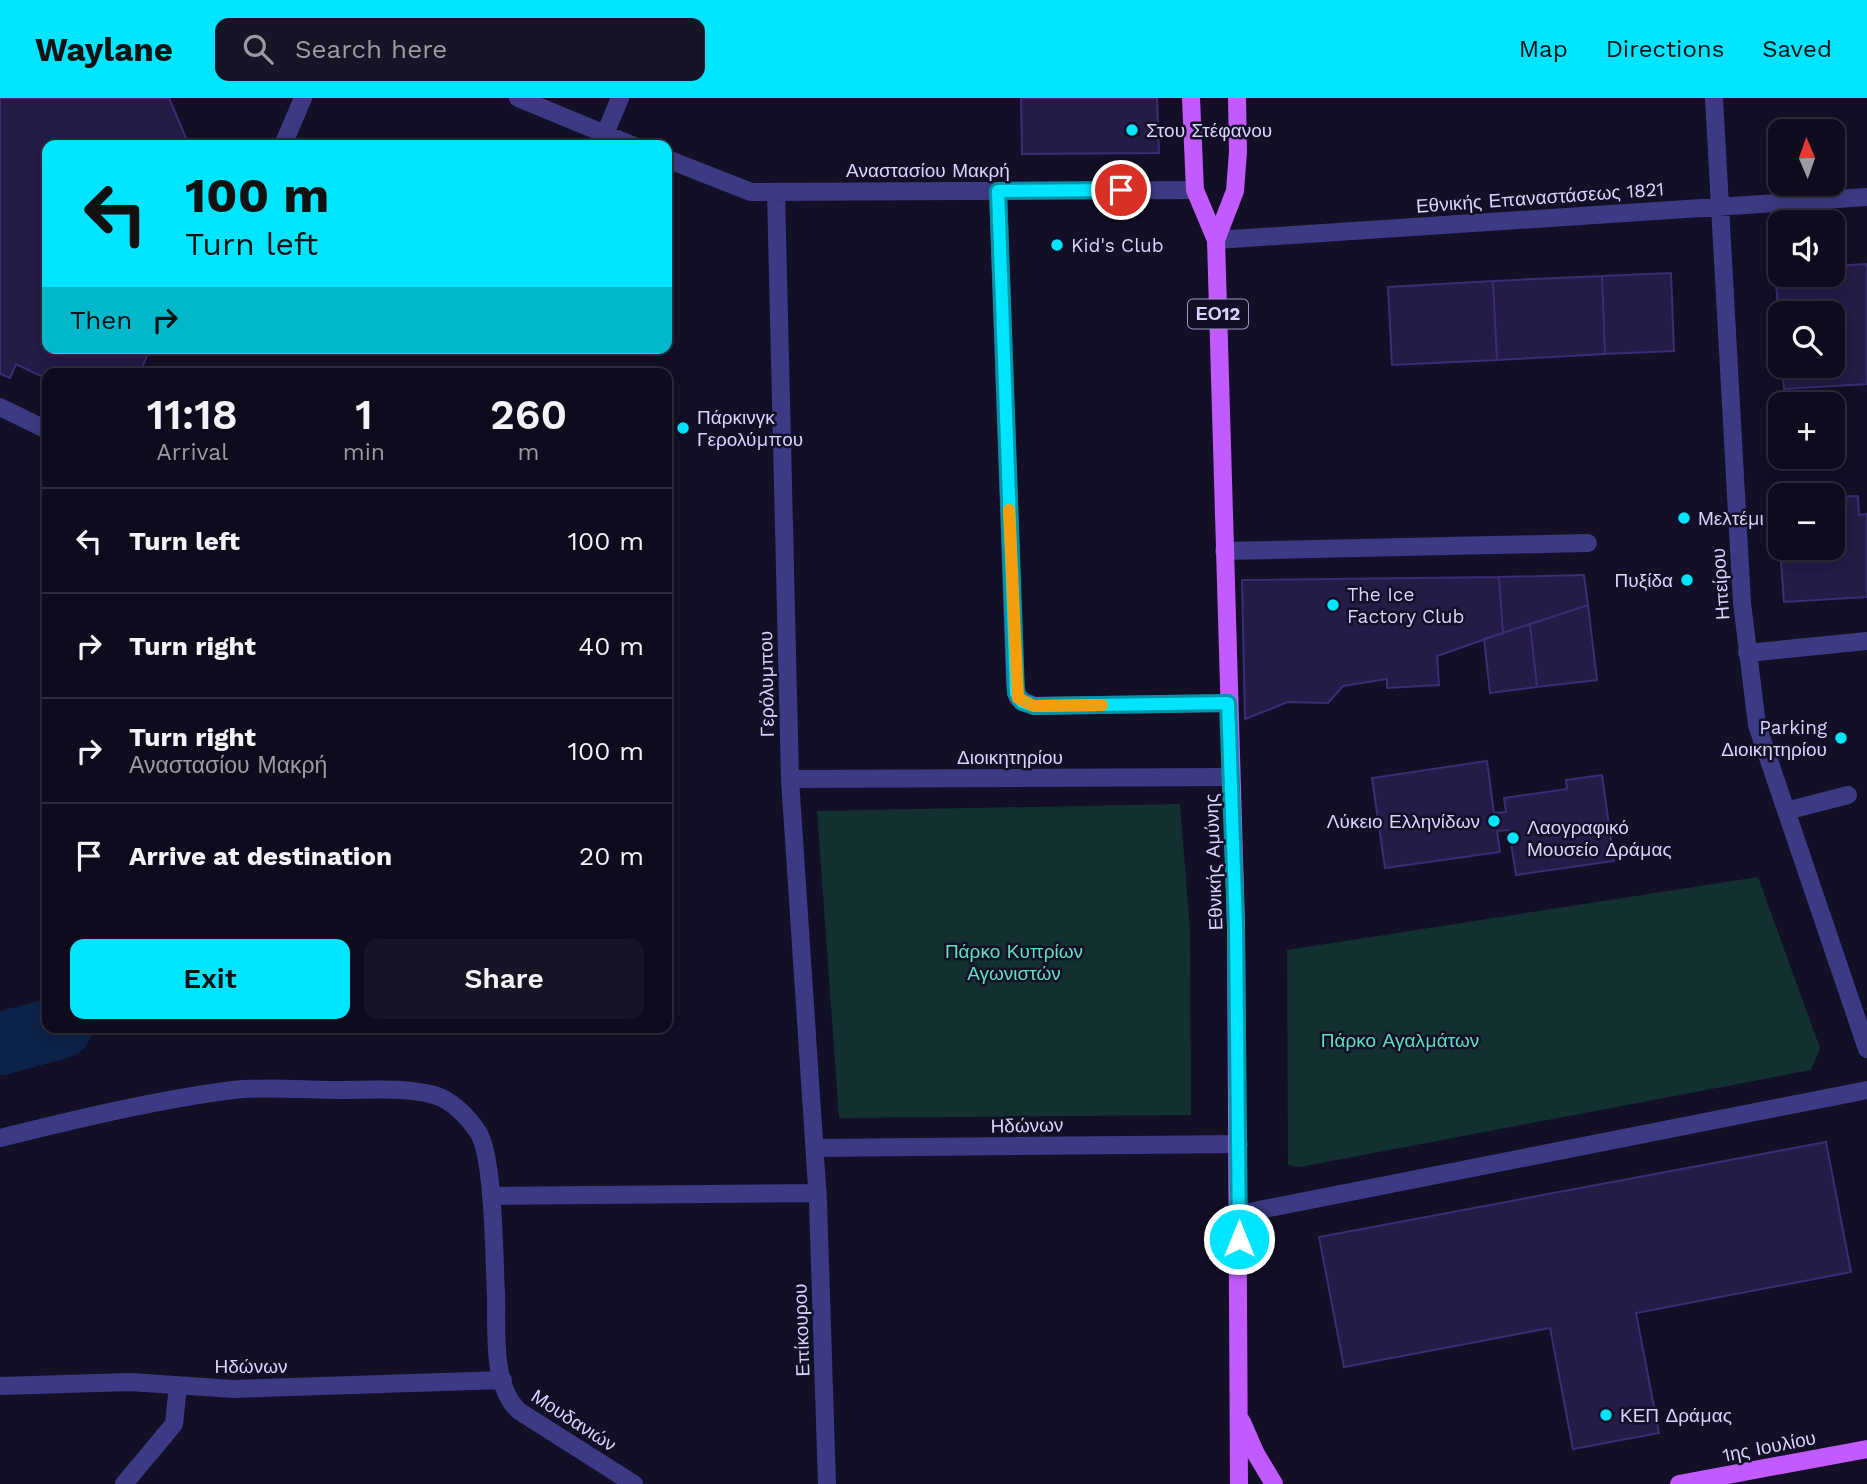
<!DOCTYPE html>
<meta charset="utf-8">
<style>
:root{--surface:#0e0b1c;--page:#171425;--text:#f1f3f6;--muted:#9b9ba3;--line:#2e2b3b;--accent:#00e5ff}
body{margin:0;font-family:"Work Sans",sans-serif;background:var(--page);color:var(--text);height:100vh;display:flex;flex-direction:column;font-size:26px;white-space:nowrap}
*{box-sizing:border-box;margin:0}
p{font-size:23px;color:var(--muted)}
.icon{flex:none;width:38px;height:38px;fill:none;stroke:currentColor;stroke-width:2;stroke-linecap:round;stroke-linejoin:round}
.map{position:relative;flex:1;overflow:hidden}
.side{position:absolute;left:42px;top:270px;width:630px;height:665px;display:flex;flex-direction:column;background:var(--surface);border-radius:14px;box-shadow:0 4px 18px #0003,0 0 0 2px var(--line)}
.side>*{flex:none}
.guide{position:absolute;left:42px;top:42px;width:630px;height:214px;border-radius:14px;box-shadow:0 4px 18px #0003,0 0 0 2px var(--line);background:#00e5ff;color:#111;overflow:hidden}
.needle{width:46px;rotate:358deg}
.fabs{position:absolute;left:1768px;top:21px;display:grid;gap:14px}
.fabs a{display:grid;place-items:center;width:77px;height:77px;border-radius:14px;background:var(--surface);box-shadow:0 4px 18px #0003,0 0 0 2px var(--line);font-size:35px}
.pin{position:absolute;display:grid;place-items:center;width:60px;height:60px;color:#fff;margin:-30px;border:4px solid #fff;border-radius:50%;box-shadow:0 2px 7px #0007}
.me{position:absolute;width:77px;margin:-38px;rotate:0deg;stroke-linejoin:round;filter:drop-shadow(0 0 5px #0008)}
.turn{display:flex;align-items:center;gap:24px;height:147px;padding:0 28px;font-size:32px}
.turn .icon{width:91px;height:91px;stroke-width:2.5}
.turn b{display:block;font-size:49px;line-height:60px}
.then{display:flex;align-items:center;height:66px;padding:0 28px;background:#0003;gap:14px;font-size:26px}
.eta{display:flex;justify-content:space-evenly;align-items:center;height:119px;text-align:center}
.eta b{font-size:42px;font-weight:600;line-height:49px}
.button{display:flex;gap:14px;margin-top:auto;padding:14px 28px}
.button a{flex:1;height:80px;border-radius:14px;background:var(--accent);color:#111;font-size:28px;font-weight:600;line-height:80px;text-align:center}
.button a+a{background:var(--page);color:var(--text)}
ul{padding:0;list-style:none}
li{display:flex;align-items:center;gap:21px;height:105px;padding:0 28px;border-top:2px solid var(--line)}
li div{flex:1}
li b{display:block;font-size:26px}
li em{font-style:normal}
header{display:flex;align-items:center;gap:42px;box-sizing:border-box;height:98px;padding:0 35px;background:var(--accent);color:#111}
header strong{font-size:33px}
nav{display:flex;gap:38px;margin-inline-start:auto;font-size:24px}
.search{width:490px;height:63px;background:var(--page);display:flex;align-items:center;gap:18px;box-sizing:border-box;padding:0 24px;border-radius:14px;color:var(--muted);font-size:26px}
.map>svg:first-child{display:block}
.green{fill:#12302f}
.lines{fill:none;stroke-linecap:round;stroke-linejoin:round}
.river{stroke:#0c2248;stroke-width:63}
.building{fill:#241b47;stroke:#3b2d73;stroke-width:2}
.minor{stroke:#3d3a85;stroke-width:18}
.major{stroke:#c25bff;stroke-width:18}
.route-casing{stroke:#0095a6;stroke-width:18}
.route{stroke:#00e5ff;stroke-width:12}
.slow{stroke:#f59e0b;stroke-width:12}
.poi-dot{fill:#00e5ff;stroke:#130f26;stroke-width:2.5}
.labels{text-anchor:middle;stroke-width:5;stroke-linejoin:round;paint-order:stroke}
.shield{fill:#130f26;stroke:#9e99be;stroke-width:2}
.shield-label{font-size:18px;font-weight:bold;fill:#d9d4ff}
.poi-label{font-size:19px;fill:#d9d4ff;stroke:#130f26;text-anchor:start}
.street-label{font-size:19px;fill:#d9d4ff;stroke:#130f26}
.park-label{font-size:19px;fill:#5fe0c0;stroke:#130f26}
</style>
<header>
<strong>Waylane</strong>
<div class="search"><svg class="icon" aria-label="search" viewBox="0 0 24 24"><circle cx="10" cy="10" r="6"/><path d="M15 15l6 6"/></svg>Search here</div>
<nav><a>Map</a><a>Directions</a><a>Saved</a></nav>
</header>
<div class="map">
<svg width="1867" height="1386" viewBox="0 0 1867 1386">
<rect width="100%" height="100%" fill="#130f26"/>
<path class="green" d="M 1180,706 L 1190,832 L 1191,1017 L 839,1020 L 817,713 Z
M 1758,779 L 1820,950 L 1811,972 L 1300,1069 L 1288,1067 L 1287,852 Z"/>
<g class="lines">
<path class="river" d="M 0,946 L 61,929"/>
</g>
<path class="building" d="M 0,0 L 169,0 L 189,47 L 47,47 L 47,250 L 150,250 L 140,275 L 47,275 L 47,281 L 16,266 L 10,280 L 0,276 Z
M 1021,0 L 1157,0 L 1159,55 L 1022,56 Z
M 1867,166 L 1867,286 L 1784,291 L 1782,268 L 1832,268 L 1832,215 L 1780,215 L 1780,237 L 1775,172 L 1780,172 L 1780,177 L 1832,177 L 1832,168 Z
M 1671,175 L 1674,253 L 1605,256 L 1602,178 Z
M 1602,178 L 1605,256 L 1497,262 L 1493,183 Z
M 1493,183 L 1497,262 L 1392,267 L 1388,189 Z
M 1858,398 L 1859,417 L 1867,416 L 1867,499 L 1784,504 L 1780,450 L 1832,450 L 1832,399 Z
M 1584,477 L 1588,507 L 1503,535 L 1499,479 Z
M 1499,479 L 1503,535 L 1437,558 L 1439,587 L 1387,590 L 1387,581 L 1343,588 L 1328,605 L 1288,604 L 1245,621 L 1242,482 Z
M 1588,507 L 1597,582 L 1537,589 L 1530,526 Z
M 1530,526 L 1537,589 L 1490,595 L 1484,541 Z
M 1487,663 L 1494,715 L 1506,714 L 1504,700 L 1567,691 L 1566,682 L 1602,677 L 1614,763 L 1516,777 L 1509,732 L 1497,733 L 1500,754 L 1385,770 L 1372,680 Z
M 1826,1044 L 1851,1174 L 1636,1215 L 1659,1335 L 1573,1351 L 1550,1230 L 1344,1269 L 1319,1139 Z"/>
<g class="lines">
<path class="minor" d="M 518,0 L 632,47
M 1714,0 L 1742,505 L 1757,627 L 1867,951
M 605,36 L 620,0
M 283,47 L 303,0
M 667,61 L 751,94 L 1195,92
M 998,93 L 1015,585 L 1018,600 L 1034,608 L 1228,605
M 776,94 L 790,681 L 818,1104 L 827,1386
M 1216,142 L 1867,99
M 0,309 L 47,332
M 1224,453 L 1588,445
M 1747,555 L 1867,543
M 790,681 L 1231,679
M 1786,713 L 1848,697
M 0,1040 C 77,1021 155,1002 233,992 C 268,988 305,992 339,992 C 370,992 404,989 434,997 C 452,1002 468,1019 478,1034 C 494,1057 494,1163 496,1196 C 497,1231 491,1287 519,1313 L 634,1386
M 815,1050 L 1239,1046
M 491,1098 L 818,1095
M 1239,1116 L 1867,992
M 0,1288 L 130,1284 L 234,1291 L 503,1282
M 124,1386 L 174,1326 L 178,1288"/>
<path class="major" d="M 1191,0 L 1195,92 L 1216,142 L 1236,828 L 1239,1386
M 1216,142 L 1235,93 L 1238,54 L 1237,0
M 1242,1324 L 1256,1356 L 1274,1386
M 1679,1386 L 1867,1351"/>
</g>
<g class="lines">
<g class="route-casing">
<path id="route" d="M 1121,92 L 998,93 L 1016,595 L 1022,604 L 1034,608 L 1228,605 L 1236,828 L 1239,1141"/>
</g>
<use href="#route" class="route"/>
<path class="slow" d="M 1009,412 L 1018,600 L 1034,608 L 1102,607"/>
</g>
<g class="poi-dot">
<circle cx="1132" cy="32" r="7"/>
<circle cx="1057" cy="147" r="7"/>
<circle cx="683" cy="330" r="7"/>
<circle cx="1684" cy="420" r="7"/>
<circle cx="1687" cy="482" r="7"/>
<circle cx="1333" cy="507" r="7"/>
<circle cx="1841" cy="640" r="7"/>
<circle cx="1494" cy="723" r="7"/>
<circle cx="1513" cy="740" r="7"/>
<circle cx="1606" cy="1317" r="7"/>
</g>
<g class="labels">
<rect class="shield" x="1188" y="201.5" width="60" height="29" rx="5"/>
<g class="shield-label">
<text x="1218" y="222">ΕΟ12</text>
</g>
<g class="poi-label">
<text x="1146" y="39">Στου Στέφανου</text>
<text x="1071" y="154">Kid's Club</text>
<text x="697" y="326">Πάρκινγκ<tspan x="697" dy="22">Γερολύμπου</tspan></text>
<text x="1698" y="427">Μελτέμι</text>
<text x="1673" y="489" text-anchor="end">Πυξίδα</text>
<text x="1347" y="503">The Ice<tspan x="1347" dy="22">Factory Club</tspan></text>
<text x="1827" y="636" text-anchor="end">Parking<tspan x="1827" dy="22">Διοικητηρίου</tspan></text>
<text x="1480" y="730" text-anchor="end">Λύκειο Ελληνίδων</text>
<text x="1527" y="736">Λαογραφικό<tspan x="1527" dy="22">Μουσείο Δράμας</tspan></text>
<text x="1620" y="1324">ΚΕΠ Δράμας</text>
</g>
<g class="street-label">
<text x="928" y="79">Αναστασίου Μακρή</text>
<text transform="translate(1540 99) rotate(-4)" y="7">Εθνικής Επαναστάσεως 1821</text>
<text transform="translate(1720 486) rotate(-94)" y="7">Ηπείρου</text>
<text transform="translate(766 586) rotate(-91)" y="7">Γερόλυμπου</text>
<text x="1010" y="666">Διοικητηρίου</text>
<text transform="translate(1213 764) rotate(-92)" y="7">Εθνικής Αμύνης</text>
<text transform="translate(1027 1027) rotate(-1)" y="7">Ηδώνων</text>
<text transform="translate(801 1232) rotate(-92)" y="7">Επίκουρου</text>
<text x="251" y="1275">Ηδώνων</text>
<text transform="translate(574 1322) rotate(33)" y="7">Μουδανιών</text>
<text transform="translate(1769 1348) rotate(-11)" y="7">1ης Ιουλίου</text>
</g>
<g class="park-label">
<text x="1014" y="860">Πάρκο Κυπρίων<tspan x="1014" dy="22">Αγωνιστών</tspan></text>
<text x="1400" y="949">Πάρκο Αγαλμάτων</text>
</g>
</g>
</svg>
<div class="fabs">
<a><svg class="needle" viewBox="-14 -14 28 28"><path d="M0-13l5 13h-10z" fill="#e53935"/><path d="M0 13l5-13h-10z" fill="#9b9ba3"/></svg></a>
<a><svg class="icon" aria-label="sound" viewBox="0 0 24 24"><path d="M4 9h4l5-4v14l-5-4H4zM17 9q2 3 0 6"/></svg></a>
<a><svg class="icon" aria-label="search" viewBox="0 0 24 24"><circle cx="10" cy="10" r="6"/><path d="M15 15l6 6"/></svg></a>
<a>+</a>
<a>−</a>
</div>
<div class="pin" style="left:1121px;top:92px;background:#d93025"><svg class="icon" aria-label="arrive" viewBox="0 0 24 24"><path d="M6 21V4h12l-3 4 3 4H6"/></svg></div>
<svg class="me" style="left:1239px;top:1141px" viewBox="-20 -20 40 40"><circle r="17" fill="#00e5ff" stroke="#fff" stroke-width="3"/><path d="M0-11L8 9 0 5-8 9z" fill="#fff"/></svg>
<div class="guide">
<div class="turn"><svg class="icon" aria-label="left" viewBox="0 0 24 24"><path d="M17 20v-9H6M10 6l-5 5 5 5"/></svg><div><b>100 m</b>Turn left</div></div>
<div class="then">Then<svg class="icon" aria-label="right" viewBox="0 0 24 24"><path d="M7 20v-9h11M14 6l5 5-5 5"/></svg></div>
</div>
<section class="side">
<div class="eta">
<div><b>11:18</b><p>Arrival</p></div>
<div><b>1</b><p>min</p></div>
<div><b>260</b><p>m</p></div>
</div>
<ul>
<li><svg class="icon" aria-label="left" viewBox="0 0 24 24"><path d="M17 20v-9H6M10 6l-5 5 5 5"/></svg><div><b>Turn left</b></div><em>100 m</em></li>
<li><svg class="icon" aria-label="right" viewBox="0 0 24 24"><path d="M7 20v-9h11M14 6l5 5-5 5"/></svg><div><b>Turn right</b></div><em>40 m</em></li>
<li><svg class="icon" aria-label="right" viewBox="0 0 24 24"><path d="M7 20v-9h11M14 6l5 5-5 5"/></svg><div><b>Turn right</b><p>Αναστασίου Μακρή</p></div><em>100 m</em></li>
<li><svg class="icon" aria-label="arrive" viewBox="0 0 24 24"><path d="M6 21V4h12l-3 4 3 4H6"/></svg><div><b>Arrive at destination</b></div><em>20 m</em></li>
</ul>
<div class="button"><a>Exit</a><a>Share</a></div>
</section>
</div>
